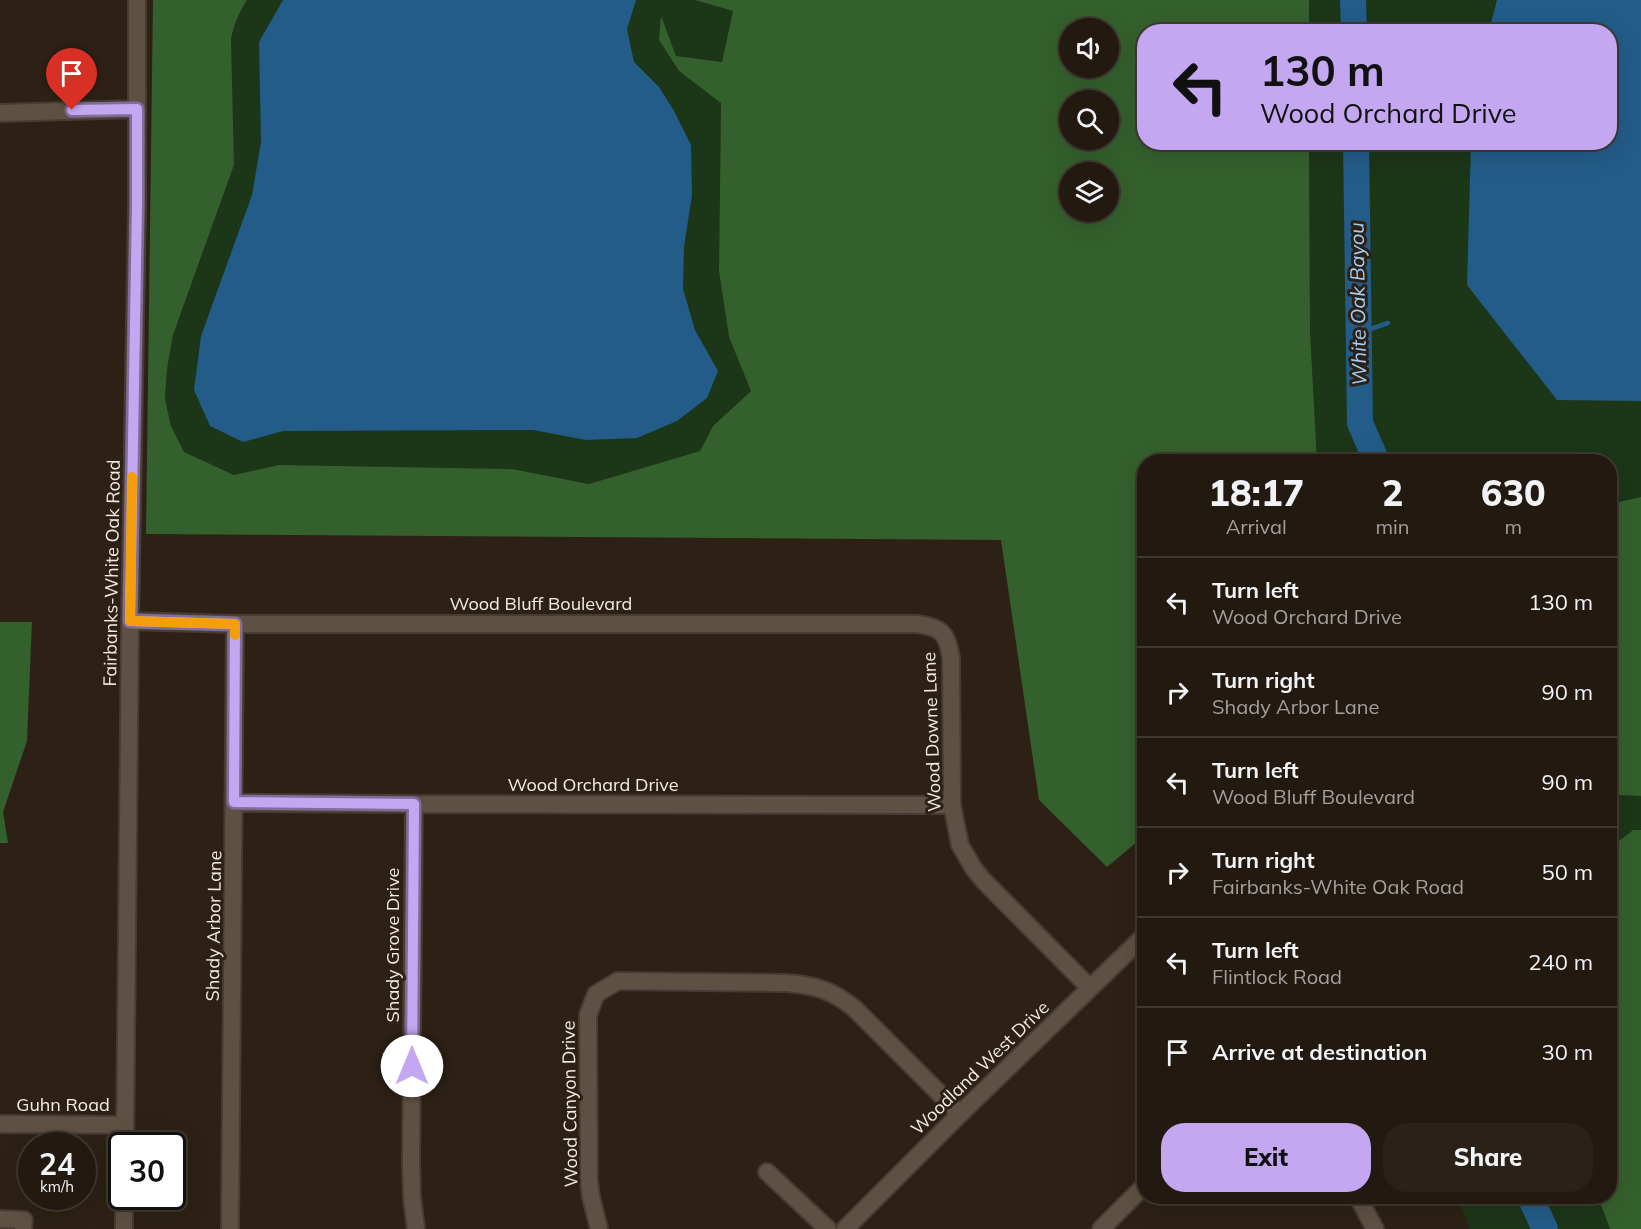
<!DOCTYPE html>
<style>
:root{--surface:#221910;--page:#2a2219;--text:#f1f3f6;--muted:#a2a09f;--line:#3f3830;--accent:#c4a7f1}
body{margin:0;font-family:Mulish,sans-serif;background:var(--page);color:var(--text);height:100vh;display:flex;flex-direction:column;font-size:22px;white-space:nowrap}
*{box-sizing:border-box;margin:0}
p{font-size:20px;color:var(--muted)}
.icon{flex:none;width:33px;height:33px;fill:none;stroke:currentColor;stroke-width:2;stroke-linecap:round;stroke-linejoin:round}
.map{position:relative;flex:1;overflow:hidden}
.sheet{position:absolute;left:1137px;top:454px;width:480px;height:750px;display:flex;flex-direction:column;background:var(--surface);border-radius:24px;box-shadow:0 6px 24px #0002,0 0 0 2px var(--line)}
.sheet>*{flex:none}
.guide{position:absolute;left:1137px;top:24px;width:480px;height:126px;border-radius:24px;box-shadow:0 6px 24px #0002,0 0 0 2px var(--line);background:#c4a7f1;color:#111;overflow:hidden}
.buttons{position:absolute;left:1059px;top:18px;display:grid;gap:12px}
.buttons a{display:grid;place-items:center;width:60px;height:60px;border-radius:50%;background:var(--surface);box-shadow:0 6px 24px #0002,0 0 0 2px var(--line);font-size:30px}
.speed{position:absolute;left:18px;top:1132px;display:flex;gap:12px;font-size:30px;font-weight:700;text-align:center}
.speed>*{display:grid;place-content:center;width:78px;height:78px;border-radius:50%;background:var(--surface);box-shadow:0 6px 24px #0002,0 0 0 2px var(--line);line-height:1}
.speed small{font-size:15px;font-weight:400}
.speed .limit{border:3px solid #111;border-radius:9px;background:#fff;color:#111}
.pin{position:absolute;display:grid;place-items:center;width:51px;height:51px;color:#fff;margin:-62px -26px;border-radius:50% 50% 50% 0;rotate:-45deg;box-shadow:0 0 6px #0007}
.pin .icon{rotate:45deg}
.me{position:absolute;width:66px;margin:-33px;rotate:0deg;stroke-linejoin:round;filter:drop-shadow(0 0 4px #0008)}
.turn{display:flex;align-items:center;gap:21px;height:126px;padding:0 24px;font-size:27px}
.turn .icon{width:78px;height:78px;stroke-width:2.5}
.turn b{display:block;font-size:42px;line-height:51px}
.eta{display:flex;justify-content:space-evenly;align-items:center;height:102px;text-align:center}
.eta b{font-size:36px;font-weight:800;line-height:42px}
.button{display:flex;gap:12px;margin-top:auto;padding:12px 24px}
.button a{flex:1;height:69px;border-radius:24px;background:var(--accent);color:#111;font-size:24px;font-weight:800;line-height:69px;text-align:center}
.button a+a{background:var(--page);color:var(--text)}
ul{padding:0;list-style:none}
li{display:flex;align-items:center;gap:18px;height:90px;padding:0 24px;border-top:2px solid var(--line)}
li div{flex:1}
li b{display:block;font-size:22px}
li em{font-style:normal}
.map>svg:first-child{display:block}
.green{fill:#1c3618}
.forest{fill:#34602d;fill-rule:evenodd}
.water{fill:#235c88}
.lines{fill:none;stroke-linecap:round;stroke-linejoin:round}
.stream{stroke:#235c88;stroke-width:4.5}
.river{stroke:#235c88;stroke-width:26}
.minor-casing{stroke:#463c34;stroke-width:20}
.minor{stroke:#5e5143;stroke-width:16}
.route-casing{stroke:#7f6d9d;stroke-width:15}
.route{stroke:#c4a7f1;stroke-width:10}
.slow{stroke:#f59e0b;stroke-width:10}
.labels{text-anchor:middle;stroke-width:6;stroke-linejoin:round;paint-order:stroke}
.street-label{font-size:18px;fill:#f3ebe3;stroke:#2d2115}
.water-label{font-size:20px;font-style:italic;fill:#a0cef6;stroke:#2d2115}
</style>
<div class="map">
<svg width="1641" height="1229" viewBox="0 0 1641 1229">
<rect width="100%" height="100%" fill="#2d2115"/>
<path class="green" d="M 247,0 L 695,0 L 733,11 L 722,62 L 676,56 L 661,18 L 659,40 L 679,71 L 721,102 L 719,271 L 729,337 L 751,391 L 713,426 L 700,451 L 589,484 L 512,469 L 279,465 L 234,475 L 184,452 L 171,426 L 165,399 L 167,369 L 173,335 L 234,165 L 231,39 C 234,24 239,13 247,0 Z
M 1309,0 L 1641,0 L 1641,497 L 1610,504 L 1610,462 L 1317,462 L 1310,331 L 1309,143 L 1610,142 L 1610,32 L 1309,31 Z
M 1610,776 L 1617,795 L 1641,796 L 1641,830 L 1633,830 L 1610,848 Z
M 1458,1197 L 1598,1197 L 1610,1229 L 1470,1229 Z"/>
<path class="forest" d="M 153,0 L 247,0 C 239,13 234,24 231,39 L 234,165 L 173,335 L 167,369 L 165,399 L 171,426 L 184,452 L 234,475 L 279,465 L 512,469 L 589,484 L 700,451 L 713,426 L 751,391 L 729,337 L 719,271 L 721,103 L 679,71 L 659,40 L 661,16 L 676,56 L 722,62 L 733,11 L 695,0 L 1309,0 L 1309,31 L 1144,32 L 1144,142 L 1309,143 L 1310,331 L 1317,462 L 1144,462 L 1144,836 L 1107,867 L 1039,800 L 1001,540 L 146,534 ZM 1070,28 L 1108,28 L 1108,68 L 1070,68 ZM 1070,100 L 1108,100 L 1108,140 L 1070,140 ZM 1070,172 L 1108,172 L 1108,212 L 1070,212 Z
M 1641,497 L 1641,796 L 1617,795 L 1610,776 L 1613,733 L 1610,724 L 1610,504 Z
M 0,622 L 32,622 L 27,741 L 3,812 L 8,843 L 0,843 Z
M 1633,830 L 1641,830 L 1641,1229 L 1610,1229 L 1598,1197 L 1610,1197 L 1610,848 Z"/>
<path class="water" d="M 283,0 L 636,0 L 627,29 L 634,62 L 659,87 L 674,111 L 691,145 L 692,195 L 684,247 L 683,289 L 695,330 L 718,371 L 707,398 L 677,421 L 637,438 L 586,440 L 533,430 L 283,431 L 243,442 L 210,426 L 194,390 L 201,336 L 252,195 L 261,142 L 259,42 Z
M 1497,0 L 1641,0 L 1641,401 L 1557,400 L 1467,285 L 1471,143 L 1610,142 L 1610,32 L 1489,31 Z"/>
<g class="lines">
<path class="stream" d="M 1359,333 L 1388,323"/>
<path class="river" d="M 1353,0 L 1354,32
M 1356,142 L 1360,423 L 1377,462
M 1530,1197 L 1545,1229"/>
<g class="minor-casing">
<path id="minor" d="M 0,113 L 137,109
M 130,621 L 235,624 L 916,624 C 942,627 947,633 951,658 L 952,805 L 960,845 L 974,869 L 983,880 L 1090,988
M 234,803 L 414,804 L 952,805
M 414,804 L 411,1162 L 412,1197 L 416,1229
M 0,1124 L 125,1125
M 125,1146 L 130,621 L 137,204 L 137,0
M 767,1172 L 828,1229
M 1358,1197 L 1375,1229
M 0,1219 L 24,1220 L 23,1229
M 124,1229 L 124,1197
M 230,1229 L 235,624
M 599,1229 L 591,1197 L 589,1181 L 588,1015 L 596,994 L 618,981 L 786,983 C 814,985 832,990 854,1008 L 960,1114
M 845,1229 L 960,1114 L 1144,936
M 1101,1229 L 1144,1186"/>
</g>
<use href="#minor" class="minor"/>
</g>
<g class="lines">
<g class="route-casing">
<path id="route" d="M 72,110 L 137,109 L 137,204 L 130,621 L 235,624 L 234,802 L 414,804 L 412,1066"/>
</g>
<use href="#route" class="route"/>
<path class="slow" d="M 132,477 L 130,621 L 235,624 L 235,635"/>
</g>
<g class="labels">
<g class="street-label">
<text transform="translate(112 573) rotate(-89)" y="6">Fairbanks-White Oak Road</text>
<text x="541" y="610">Wood Bluff Boulevard</text>
<text transform="translate(932 732) rotate(-92)" y="6">Wood Downe Lane</text>
<text x="593" y="791">Wood Orchard Drive</text>
<text transform="translate(214 926) rotate(-89)" y="6">Shady Arbor Lane</text>
<text transform="translate(393 945) rotate(-90)" y="6">Shady Grove Drive</text>
<text transform="translate(980 1068) rotate(-44)" y="6">Woodland West Drive</text>
<text transform="translate(570 1104) rotate(-91)" y="6">Wood Canyon Drive</text>
<text x="63" y="1111">Guhn Road</text>
</g>
<g class="water-label">
<text transform="translate(1358 304) rotate(-91)" y="7">White Oak Bayou</text>
</g>
</g>
</svg>
<div class="buttons">
<a><svg class="icon" aria-label="sound" viewBox="0 0 24 24"><path d="M4 9h4l5-4v14l-5-4H4zM17 9q2 3 0 6"/></svg></a>
<a><svg class="icon" aria-label="search" viewBox="0 0 24 24"><circle cx="10" cy="10" r="6"/><path d="M15 15l6 6"/></svg></a>
<a><svg class="icon" aria-label="layers" viewBox="0 0 24 24"><path d="M12 4l9 5-9 5-9-5zM3 14l9 5 9-5"/></svg></a>
</div>
<div class="speed"><div>24<small>km/h</small></div><div class="limit">30</div></div>
<div class="pin" style="left:72px;top:110px;background:#d93025"><svg class="icon" aria-label="arrive" viewBox="0 0 24 24"><path d="M6 21V4h12l-3 4 3 4H6"/></svg></div>
<svg class="me" style="left:412px;top:1066px" viewBox="-20 -20 40 40"><circle r="19" fill="#fff"/><path d="M0-13L10 11 0 6-10 11z" fill="#c4a7f1"/></svg>
<div class="guide">
<div class="turn"><svg class="icon" aria-label="left" viewBox="0 0 24 24"><path d="M17 20v-9H6M10 6l-5 5 5 5"/></svg><div><b>130 m</b>Wood Orchard Drive</div></div>
</div>
<section class="sheet">
<div class="eta">
<div><b>18:17</b><p>Arrival</p></div>
<div><b>2</b><p>min</p></div>
<div><b>630</b><p>m</p></div>
</div>
<ul>
<li><svg class="icon" aria-label="left" viewBox="0 0 24 24"><path d="M17 20v-9H6M10 6l-5 5 5 5"/></svg><div><b>Turn left</b><p>Wood Orchard Drive</p></div><em>130 m</em></li>
<li><svg class="icon" aria-label="right" viewBox="0 0 24 24"><path d="M7 20v-9h11M14 6l5 5-5 5"/></svg><div><b>Turn right</b><p>Shady Arbor Lane</p></div><em>90 m</em></li>
<li><svg class="icon" aria-label="left" viewBox="0 0 24 24"><path d="M17 20v-9H6M10 6l-5 5 5 5"/></svg><div><b>Turn left</b><p>Wood Bluff Boulevard</p></div><em>90 m</em></li>
<li><svg class="icon" aria-label="right" viewBox="0 0 24 24"><path d="M7 20v-9h11M14 6l5 5-5 5"/></svg><div><b>Turn right</b><p>Fairbanks-White Oak Road</p></div><em>50 m</em></li>
<li><svg class="icon" aria-label="left" viewBox="0 0 24 24"><path d="M17 20v-9H6M10 6l-5 5 5 5"/></svg><div><b>Turn left</b><p>Flintlock Road</p></div><em>240 m</em></li>
<li><svg class="icon" aria-label="arrive" viewBox="0 0 24 24"><path d="M6 21V4h12l-3 4 3 4H6"/></svg><div><b>Arrive at destination</b></div><em>30 m</em></li>
</ul>
<div class="button"><a>Exit</a><a>Share</a></div>
</section>
</div>
